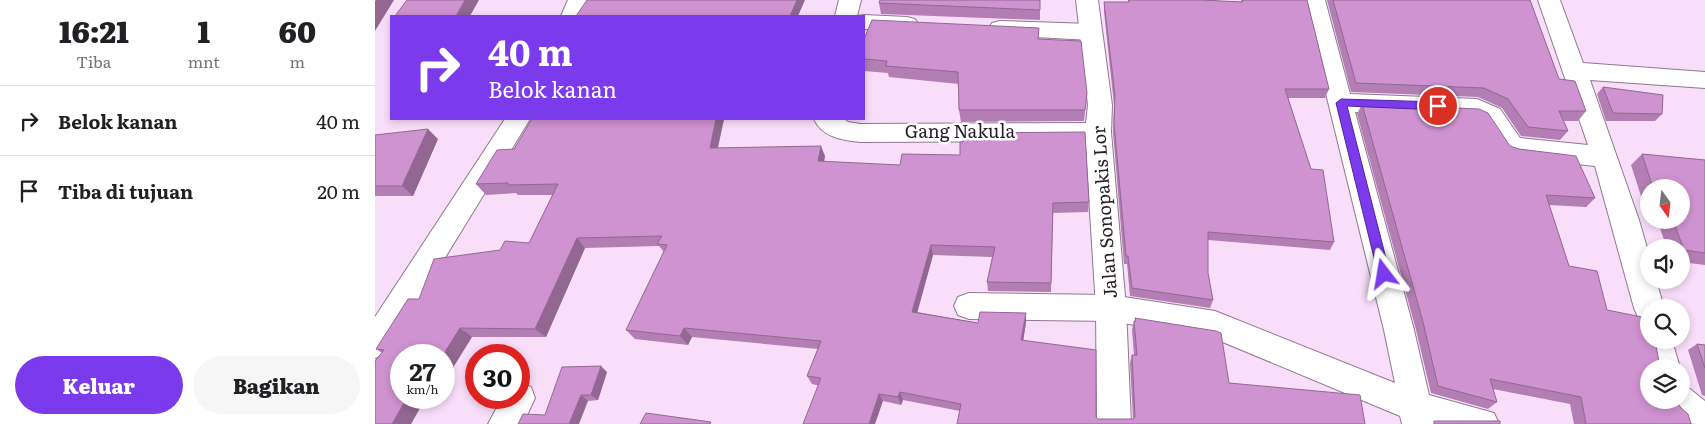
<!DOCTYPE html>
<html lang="id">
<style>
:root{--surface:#fff;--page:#f6f6f6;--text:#202124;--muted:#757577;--line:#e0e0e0;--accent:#7c3aed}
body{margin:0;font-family:Literata,serif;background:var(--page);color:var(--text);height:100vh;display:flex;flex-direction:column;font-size:19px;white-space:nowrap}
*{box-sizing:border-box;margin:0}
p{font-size:16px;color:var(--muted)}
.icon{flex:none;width:28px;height:28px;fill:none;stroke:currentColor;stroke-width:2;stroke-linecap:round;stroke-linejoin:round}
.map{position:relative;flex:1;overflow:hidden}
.sheet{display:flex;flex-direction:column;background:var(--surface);width:375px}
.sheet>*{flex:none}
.top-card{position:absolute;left:15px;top:15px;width:475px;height:105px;border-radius:0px;box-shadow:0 2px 8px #0003;background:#7c3aed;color:#fff;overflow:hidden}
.needle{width:32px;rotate:166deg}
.tools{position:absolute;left:1265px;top:179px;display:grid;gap:10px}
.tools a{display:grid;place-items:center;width:50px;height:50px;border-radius:50%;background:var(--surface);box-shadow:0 2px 8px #0003;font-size:25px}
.speed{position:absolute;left:15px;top:344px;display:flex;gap:10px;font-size:25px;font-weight:700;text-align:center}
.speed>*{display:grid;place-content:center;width:65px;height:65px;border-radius:50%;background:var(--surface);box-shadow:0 2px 8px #0003;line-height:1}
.speed small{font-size:12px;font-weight:400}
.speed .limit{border:8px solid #d22;background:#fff;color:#111}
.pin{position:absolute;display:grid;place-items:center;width:42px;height:42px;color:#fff;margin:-21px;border:2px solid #fff;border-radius:50%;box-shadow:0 1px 5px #0007}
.me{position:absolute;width:55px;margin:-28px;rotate:346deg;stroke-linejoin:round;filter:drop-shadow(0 0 4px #0008)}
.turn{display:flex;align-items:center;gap:18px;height:105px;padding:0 15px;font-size:22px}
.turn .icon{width:65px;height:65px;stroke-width:2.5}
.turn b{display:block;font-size:35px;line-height:42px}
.eta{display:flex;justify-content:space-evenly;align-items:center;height:85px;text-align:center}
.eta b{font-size:30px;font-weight:800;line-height:35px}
.primary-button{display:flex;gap:10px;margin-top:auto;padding:10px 15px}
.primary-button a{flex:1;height:58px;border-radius:30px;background:var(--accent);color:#fff;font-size:20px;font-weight:800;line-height:58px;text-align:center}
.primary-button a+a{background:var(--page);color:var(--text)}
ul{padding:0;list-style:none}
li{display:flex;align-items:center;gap:15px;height:70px;padding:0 15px;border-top:1px solid var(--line)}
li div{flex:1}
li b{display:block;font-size:19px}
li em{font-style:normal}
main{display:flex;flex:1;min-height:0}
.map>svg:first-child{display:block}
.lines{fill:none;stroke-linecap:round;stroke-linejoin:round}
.street-casing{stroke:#907890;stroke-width:2}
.secondary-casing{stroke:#907890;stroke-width:2}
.street{fill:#fff;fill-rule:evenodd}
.secondary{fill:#fff;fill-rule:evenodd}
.wall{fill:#b37eb4}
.shaded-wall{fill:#926792}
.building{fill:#d093d1;stroke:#926792}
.route{fill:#7c3aed;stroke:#51269a}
.labels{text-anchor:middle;stroke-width:5;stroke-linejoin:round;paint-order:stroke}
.street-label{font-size:18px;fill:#271d27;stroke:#fff}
</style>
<main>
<section class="sheet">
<div class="eta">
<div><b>16:21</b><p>Tiba</p></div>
<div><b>1</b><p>mnt</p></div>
<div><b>60</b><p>m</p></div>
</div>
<ul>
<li><svg class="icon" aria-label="right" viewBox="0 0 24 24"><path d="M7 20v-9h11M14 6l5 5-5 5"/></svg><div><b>Belok kanan</b></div><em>40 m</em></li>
<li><svg class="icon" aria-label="arrive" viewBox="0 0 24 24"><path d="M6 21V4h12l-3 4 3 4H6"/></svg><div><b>Tiba di tujuan</b></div><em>20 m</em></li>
</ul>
<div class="primary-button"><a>Keluar</a><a>Bagikan</a></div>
</section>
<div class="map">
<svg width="1330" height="424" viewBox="0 0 1330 424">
<rect width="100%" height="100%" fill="#f9def9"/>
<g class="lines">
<g class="street-casing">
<path id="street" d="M 193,0 L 215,0 L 208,16 L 186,16 Z
M 464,0 L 486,0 L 482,16 L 460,16 Z
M 928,0 L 950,0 L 975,94 L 1102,99 L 1125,109 L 1145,138 L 1213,145 L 1163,0 L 1185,0 L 1208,63 L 1330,72 L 1330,88 L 1215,80 L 1264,220 L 1274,255 L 1274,280 L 1281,280 L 1289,308 L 1274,308 L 1274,321 L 1263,317 L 1259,308 L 1220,166 L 1137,157 L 1128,154 L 1107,121 L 1098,117 L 980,112 L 1039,330 L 1054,395 L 1119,413 L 1124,424 L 1027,424 L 1025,416 L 838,338 L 736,321 L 594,319 L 583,315 L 579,306 L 583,297 L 594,293 L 736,295 L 840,311 L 1020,383 L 1009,330 Z
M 489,15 L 532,17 L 540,19 L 543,24 L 540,29 L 532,31 L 489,29 L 489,16 L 483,16 Z
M 625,21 L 716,24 L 724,27 L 727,32 L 724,37 L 716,40 L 625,35 L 617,33 L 614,28 L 617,23 Z
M 130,119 L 155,119 L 11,354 L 0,358 L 0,317 Z
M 439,119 L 469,119 L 473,122 L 485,124 L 723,123 L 732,125 L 736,132 L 732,139 L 723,141 L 485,142 C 467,140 447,137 439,119 Z
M 1274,329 L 1274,340 L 1297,340 L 1305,368 L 1274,368 L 1274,369 L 1267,340 L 1271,330 Z
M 144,382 L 156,387 L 160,398 L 148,424 L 113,424 L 127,398 L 144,398 Z
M 1306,386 L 1315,389 L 1330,401 L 1330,424 C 1306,424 1297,424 1287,400 L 1306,400 Z"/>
</g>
<g class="secondary-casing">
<path id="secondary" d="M 701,0 L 723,0 L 737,105 L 736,132 L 751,308 L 756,424 L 722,424 L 721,308 L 710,132 L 713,105 Z"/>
</g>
<use href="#street" class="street"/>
<use href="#secondary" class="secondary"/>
</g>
<path class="wall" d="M 665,0 L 665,20 L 506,14 L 504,3 Z
M 753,0 L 826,0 L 866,2 L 866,0 L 932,0 L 954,89 L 950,98 L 913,98 L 959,242 L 955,250 L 833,240 L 833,273 L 838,300 L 835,308 L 755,296 L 752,264 L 749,264 L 738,132 L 739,105 L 729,12 L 729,2 L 753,2 Z
M 952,0 L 1155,0 L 1184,79 L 1211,111 L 1203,121 L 1188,121 L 1193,131 L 1185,140 L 1146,136 L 1127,108 L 1103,97 L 976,92 Z
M 489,39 L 664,39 L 712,93 L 709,121 L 586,122 L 584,110 L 584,84 L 514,77 L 513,73 L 489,71 Z
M 1228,87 L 1287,114 L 1280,121 L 1231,121 L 1222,94 Z
M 987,104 L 1135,146 L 1220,198 L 1211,207 L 1174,205 L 1194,266 L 1232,310 L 1316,424 L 1199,424 L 1195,404 L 1118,389 L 1122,402 L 1113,409 L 1056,393 L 1041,330 L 982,114 Z
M 349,119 L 343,148 L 450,156 L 449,162 L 714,202 L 713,212 L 678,213 L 676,292 L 613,291 L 612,282 L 617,257 L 558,255 L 542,312 L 603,323 L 651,313 L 651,322 L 648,341 L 723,419 L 758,419 L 755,363 L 757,355 L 759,355 L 757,330 L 759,321 L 760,321 L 760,318 L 854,383 L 990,424 L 582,424 L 585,411 L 528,400 L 526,405 L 508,401 L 437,384 L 432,376 L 443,349 L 317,337 L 313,345 L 260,339 L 251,330 L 289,252 L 284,246 L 210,248 L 171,337 L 97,337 L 53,407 L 46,406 L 36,424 L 0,424 L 7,353 L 1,349 L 44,299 L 125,250 L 154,243 L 178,195 L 143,195 L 141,193 L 111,195 L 101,184 L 139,149 Z
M 0,135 L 63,139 L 38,196 L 0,196 Z
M 1267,154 L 1330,160 L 1330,265 L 1306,262 L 1306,248 L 1292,248 L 1282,220 L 1306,220 L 1306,188 L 1274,188 L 1274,199 L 1273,197 L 1266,196 L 1256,165 Z
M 1322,344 L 1330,345 L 1330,396 L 1327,395 L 1313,350 Z
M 232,372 L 223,400 L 213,401 L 170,415 Z"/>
<path class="shaded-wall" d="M 1,0 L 19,0 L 0,31 L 0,1 Z
M 90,0 L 104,0 L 95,16 L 81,16 Z
M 422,0 L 430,0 L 423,16 L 415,16 Z
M 341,119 L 349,119 L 340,159 L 335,148 Z
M 53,129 L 63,139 L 38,196 L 27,186 Z
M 446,146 L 450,156 L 447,172 L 443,161 Z
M 202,238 L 210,248 L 171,337 L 160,329 Z
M 556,245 L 558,255 L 540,321 L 537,312 Z
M 651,313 L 651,322 L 647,349 L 646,340 Z
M 85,328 L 97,337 L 69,382 L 69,355 L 68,355 Z
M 309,328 L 317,337 L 313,345 L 305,336 Z
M 226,366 L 232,372 L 223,400 L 216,395 Z
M 525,392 L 528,400 L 526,405 L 523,397 Z
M 504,394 L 508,401 L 500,424 L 494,424 Z
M 206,395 L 213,401 L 204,424 L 194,424 Z
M 32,398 L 46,406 L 36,424 L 17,424 Z
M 41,398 L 59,398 L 53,407 L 40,399 Z"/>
<path class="building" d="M 32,0 L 90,0 L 81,16 L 20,16 Z
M 212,0 L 422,0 L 415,16 L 201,16 Z
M 505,0 L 665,0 L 665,10 L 504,3 Z
M 754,0 L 826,0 L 867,2 L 868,0 L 932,0 L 954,89 L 910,89 L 936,169 L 948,170 L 959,242 L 833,232 L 833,273 L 838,300 L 757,288 L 753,256 L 751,256 L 739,123 L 740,95 L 729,2 L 754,2 Z
M 958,0 L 1155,0 L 1184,79 L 1200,81 L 1211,111 L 1184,111 L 1193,131 L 1153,127 L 1133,99 L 1109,88 L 981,83 Z
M 497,20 L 664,28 L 663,39 L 706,41 L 712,93 L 710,110 L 584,110 L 583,72 L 511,66 L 512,61 L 489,59 L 489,39 Z
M 1228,87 L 1288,95 L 1287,114 L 1238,113 Z
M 987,104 L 1104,109 L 1113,113 L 1135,146 L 1144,149 L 1201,156 L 1220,198 L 1171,195 L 1194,266 L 1222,271 L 1232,310 L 1272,318 L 1274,321 L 1274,340 L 1280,340 L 1284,362 L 1292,362 L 1294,368 L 1274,368 L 1274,400 L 1301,400 L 1306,408 L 1313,414 L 1316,424 L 1211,424 L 1206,397 L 1115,379 L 1122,402 L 1063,386 L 1048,322 Z
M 157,119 L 341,119 L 335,148 L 446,146 L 443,161 L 525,165 L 527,154 L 585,155 L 585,142 L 588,142 L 589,133 L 710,132 L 714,202 L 678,203 L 676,283 L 612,282 L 620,247 L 556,245 L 537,312 L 603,323 L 605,312 L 651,313 L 646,340 L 721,350 L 721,417 L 723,419 L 758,419 L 760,417 L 757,355 L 762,355 L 759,321 L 761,321 L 760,318 L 841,331 L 846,333 L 854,383 L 985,395 L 990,424 L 582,424 L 586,404 L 525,392 L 523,397 L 504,394 L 494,424 L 428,424 L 446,378 L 432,376 L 446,341 L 309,328 L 305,336 L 251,330 L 292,245 L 282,244 L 287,236 L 202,238 L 160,329 L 85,328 L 68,355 L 26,355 L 26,398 L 41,398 L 40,399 L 32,398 L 17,424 L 0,424 L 0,361 L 9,350 L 1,349 L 33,299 L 44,299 L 59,259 L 125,250 L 130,241 L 154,243 L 183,184 L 133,185 L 133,183 L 101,184 L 122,150 L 139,149 Z
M 53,129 L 27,186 L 0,186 L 0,135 Z
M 1267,154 L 1330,160 L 1330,253 L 1309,250 L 1298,220 L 1306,220 L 1306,188 L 1285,188 L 1285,186 L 1277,185 Z
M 1322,344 L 1330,345 L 1330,368 Z
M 226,366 L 216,395 L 206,395 L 194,424 L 143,424 L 148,414 L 170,415 L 187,367 Z
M 271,413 L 336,422 L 335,424 L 265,424 Z
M 1059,421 L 1125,421 L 1125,424 L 1059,424 Z"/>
<path class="route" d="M 966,99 L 1063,102 L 1068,106 L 1063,110 L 972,106 L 1015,274 L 1014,277 L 1009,279 L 1005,277 L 1003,274 L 961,103 Z"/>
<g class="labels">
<g class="street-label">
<text x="585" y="138">Gang Nakula</text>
<text transform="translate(730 212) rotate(-94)" y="6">Jalan Sonopakis Lor</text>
</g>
</g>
</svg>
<div class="tools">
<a><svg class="needle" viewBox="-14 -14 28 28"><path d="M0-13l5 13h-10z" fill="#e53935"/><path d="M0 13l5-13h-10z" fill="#757577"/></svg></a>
<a><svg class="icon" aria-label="sound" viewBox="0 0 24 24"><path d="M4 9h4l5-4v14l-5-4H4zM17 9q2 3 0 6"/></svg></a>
<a><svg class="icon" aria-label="search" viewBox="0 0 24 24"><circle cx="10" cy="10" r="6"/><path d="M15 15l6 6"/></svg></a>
<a><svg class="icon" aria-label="layers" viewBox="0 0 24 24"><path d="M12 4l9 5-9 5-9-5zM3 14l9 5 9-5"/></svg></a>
</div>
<div class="speed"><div>27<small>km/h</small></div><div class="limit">30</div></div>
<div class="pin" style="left:1063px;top:106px;background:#d93025"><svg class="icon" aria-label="arrive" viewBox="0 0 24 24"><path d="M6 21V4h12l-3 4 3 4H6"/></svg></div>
<svg class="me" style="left:1009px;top:274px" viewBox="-20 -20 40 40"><path d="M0-17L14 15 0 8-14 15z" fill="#7c3aed" stroke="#fff" stroke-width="4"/></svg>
<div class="top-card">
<div class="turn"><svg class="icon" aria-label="right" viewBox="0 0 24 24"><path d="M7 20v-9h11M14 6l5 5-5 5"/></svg><div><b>40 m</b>Belok kanan</div></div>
</div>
</div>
</main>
